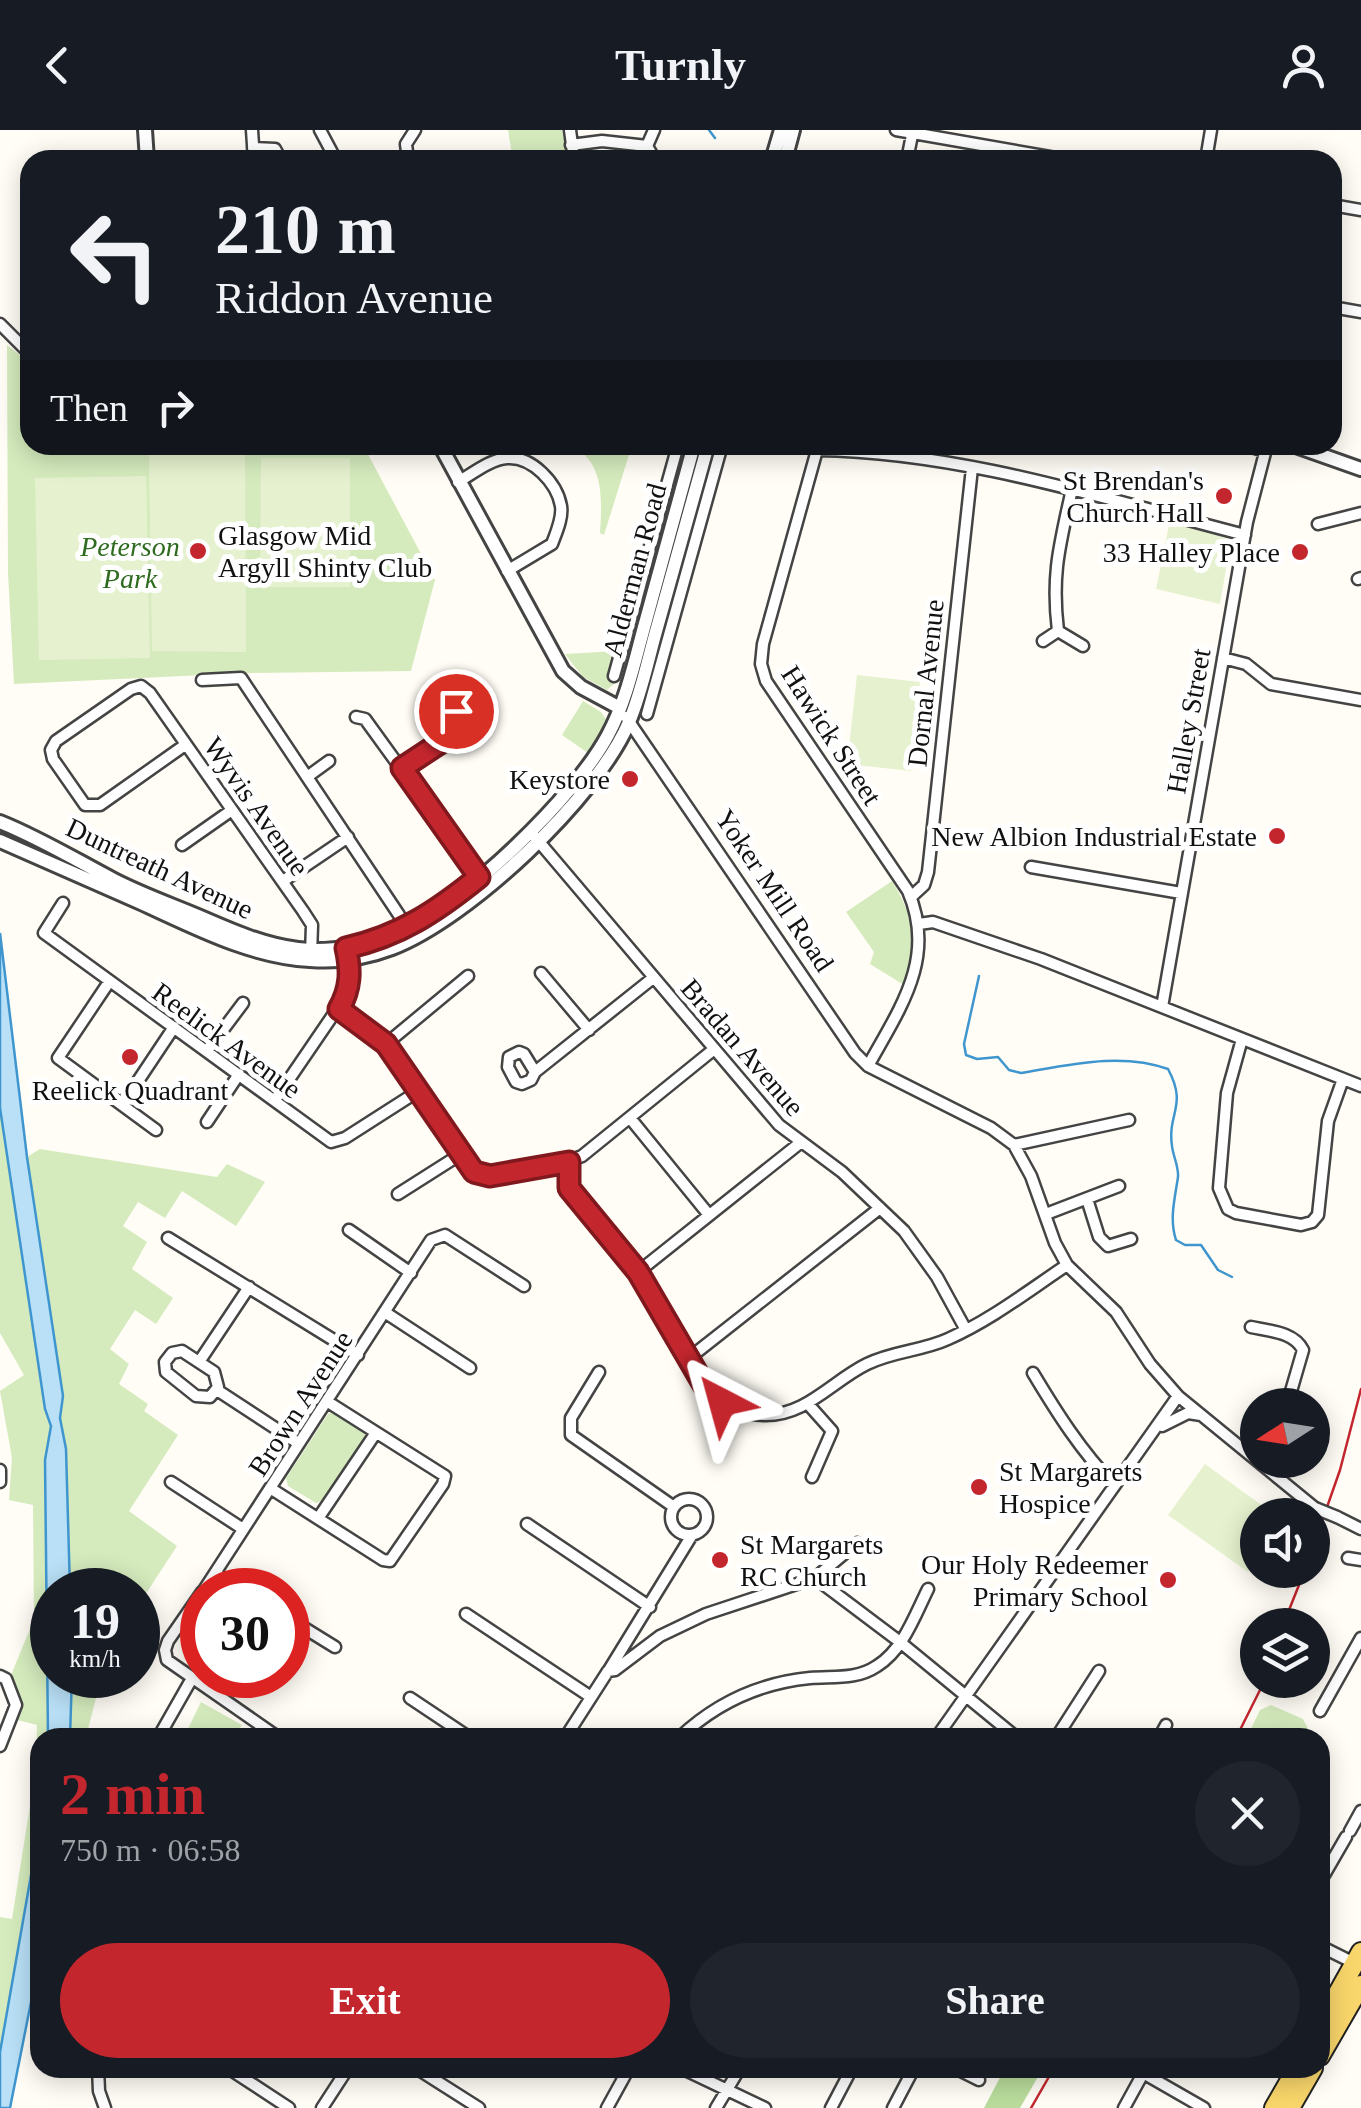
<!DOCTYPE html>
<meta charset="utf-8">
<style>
:root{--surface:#171b24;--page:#20242c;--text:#f1f3f6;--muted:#9ea1a6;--accent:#c4262e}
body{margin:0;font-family:Georgia,serif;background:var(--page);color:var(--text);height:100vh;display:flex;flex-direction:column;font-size:38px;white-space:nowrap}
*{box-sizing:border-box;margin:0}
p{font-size:32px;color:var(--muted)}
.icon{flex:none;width:55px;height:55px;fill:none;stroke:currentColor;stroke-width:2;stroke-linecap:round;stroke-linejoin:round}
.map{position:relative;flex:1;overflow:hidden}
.sheet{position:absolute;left:30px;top:1598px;width:1300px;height:350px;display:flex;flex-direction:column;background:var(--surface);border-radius:30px;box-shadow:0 5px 25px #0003}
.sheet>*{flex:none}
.top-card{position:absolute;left:20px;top:20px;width:1322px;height:305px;border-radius:30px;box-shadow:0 5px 25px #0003;background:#171b24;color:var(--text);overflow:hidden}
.needle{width:65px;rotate:258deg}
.tools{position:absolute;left:1240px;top:1258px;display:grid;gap:20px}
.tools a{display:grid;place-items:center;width:90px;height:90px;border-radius:50%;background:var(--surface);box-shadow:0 5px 25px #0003;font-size:50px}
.speed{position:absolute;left:30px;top:1438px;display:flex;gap:20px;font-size:50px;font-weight:700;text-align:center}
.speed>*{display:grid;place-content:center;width:130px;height:130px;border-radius:50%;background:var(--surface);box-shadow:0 5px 25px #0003;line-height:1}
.speed small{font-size:25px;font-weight:400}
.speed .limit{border:15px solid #d22;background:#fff;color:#111}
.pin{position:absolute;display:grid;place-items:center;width:85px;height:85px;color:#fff;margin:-42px;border:5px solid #fff;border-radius:50%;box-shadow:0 2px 10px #0007}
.me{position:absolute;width:110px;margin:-55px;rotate:321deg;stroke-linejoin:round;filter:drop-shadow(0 0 8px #0008)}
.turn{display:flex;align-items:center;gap:35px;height:210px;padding:0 30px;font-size:45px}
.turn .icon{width:130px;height:130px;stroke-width:2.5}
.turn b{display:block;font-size:70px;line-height:85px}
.then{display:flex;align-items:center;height:95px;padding:0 30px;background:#0003;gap:20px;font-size:38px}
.round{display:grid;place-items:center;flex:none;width:105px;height:105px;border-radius:52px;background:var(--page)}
.head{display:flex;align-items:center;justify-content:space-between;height:170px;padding:0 30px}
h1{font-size:60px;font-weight:600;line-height:75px;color:var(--accent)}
.primary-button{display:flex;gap:20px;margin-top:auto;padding:20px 30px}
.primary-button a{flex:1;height:115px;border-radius:60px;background:var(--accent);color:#fff;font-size:40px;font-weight:600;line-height:115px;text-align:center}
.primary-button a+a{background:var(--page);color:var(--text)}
header{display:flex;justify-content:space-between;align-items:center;height:130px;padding:0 30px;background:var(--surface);font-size:45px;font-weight:600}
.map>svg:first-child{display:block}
.green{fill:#d5ebbd}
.forest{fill:#b9dc9c}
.pitch{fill:#e6f2cf}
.water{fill:#b9e0f7;stroke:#3f96cf;stroke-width:2.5}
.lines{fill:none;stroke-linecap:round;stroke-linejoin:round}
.stream{stroke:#3f96cf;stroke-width:2.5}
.minor-casing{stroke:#444;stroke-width:15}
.tertiary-casing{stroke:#444;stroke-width:18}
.primary-casing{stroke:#222;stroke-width:22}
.minor{stroke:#fff;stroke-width:10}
.tertiary{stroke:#fff;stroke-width:12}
.primary{stroke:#f9d66b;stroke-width:18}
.rail{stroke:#c4262e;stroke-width:2.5}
.minor-bridge-casing{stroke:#444;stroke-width:15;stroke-linecap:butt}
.minor-bridge{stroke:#fff;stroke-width:10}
.route-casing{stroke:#7f191e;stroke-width:25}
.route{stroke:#c4262e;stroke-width:18}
.poi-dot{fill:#c4262e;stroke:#fff;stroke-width:4}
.labels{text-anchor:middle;stroke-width:10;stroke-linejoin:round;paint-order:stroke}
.poi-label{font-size:28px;fill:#111;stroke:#fff;text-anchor:end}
.park-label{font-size:28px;font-style:italic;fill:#2f6b1f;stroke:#fff}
.street-label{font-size:28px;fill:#111;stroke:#fff}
</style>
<header><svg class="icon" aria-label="back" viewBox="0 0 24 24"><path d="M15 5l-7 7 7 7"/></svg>Turnly<svg class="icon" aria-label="person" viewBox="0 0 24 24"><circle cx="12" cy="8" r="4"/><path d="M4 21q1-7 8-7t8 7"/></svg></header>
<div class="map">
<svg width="1361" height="1978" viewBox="0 0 1361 1978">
<rect width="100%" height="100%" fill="#fffdf5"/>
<path class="green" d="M 508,0 L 562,0 L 568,30 L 513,30 Z
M 7,215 L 30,233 L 30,315 L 363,315 L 435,450 L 411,541 L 246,543 L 14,554 L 8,443 Z
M 569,315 L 632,315 L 604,405 L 600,403 C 602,371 605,329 569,315 Z
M 617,521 L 610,551 L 615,553 L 607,560 L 583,547 L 565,524 Z
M 583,571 L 601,582 L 607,591 L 588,623 L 562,605 Z
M 892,751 C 916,790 916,811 904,855 L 870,834 L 874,822 L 846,782 Z
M 0,978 L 45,1279 L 51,1297 L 45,1330 L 48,1607 L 40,1608 L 40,1694 L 0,1922 L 0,1787 L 12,1789 L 36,1638 L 37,1595 L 17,1590 L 20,1577 L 9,1550 L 34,1489 L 33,1375 L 9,1370 L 12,1328 L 0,1261 L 24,1245 L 0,1203 Z
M 40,1019 L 217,1047 L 227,1034 L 265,1052 L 236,1096 L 182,1061 L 165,1088 L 138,1072 L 123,1096 L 147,1112 L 132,1139 L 173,1168 L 156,1194 L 135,1180 L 110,1219 L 129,1234 L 119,1254 L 148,1274 L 144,1281 L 178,1305 L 129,1381 L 177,1416 L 145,1465 L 138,1467 L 138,1460 L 70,1460 L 66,1319 L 60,1288 L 63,1266 L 27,1027 Z
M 335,1281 L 364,1300 L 365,1306 L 322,1371 L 316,1373 L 288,1356 L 286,1348 L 328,1284 Z
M 72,1545 L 98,1545 L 98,1560 L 86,1607 L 70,1608 Z
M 201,1572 L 242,1595 L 233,1607 L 184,1607 Z
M 1271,1575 L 1303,1589 L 1312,1607 L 1247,1607 L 1260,1580 Z"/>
<path class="forest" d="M 1005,1938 L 1043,1938 L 1020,1978 L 984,1978 Z"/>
<path class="pitch" d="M 245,320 L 246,522 L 152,521 L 149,321 Z
M 261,328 L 350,328 L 350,457 L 260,457 Z
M 146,346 L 150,528 L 39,530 L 35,348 Z
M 1170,390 L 1231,410 L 1220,474 L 1156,459 Z
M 857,545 L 920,552 L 911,641 L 847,634 Z
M 1205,1334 L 1275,1385 L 1258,1385 L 1257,1429 L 1248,1442 L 1168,1385 Z"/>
<path class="water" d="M 0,803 L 27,1027 L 63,1266 L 60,1288 L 66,1319 L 70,1460 L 52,1460 L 52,1545 L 72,1545 L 70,1607 L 48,1607 L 45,1330 L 51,1296 L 45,1279 L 0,978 Z
M 40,1694 L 40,1827 L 10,1978 L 0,1978 L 0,1922 Z"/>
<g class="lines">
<path class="stream" d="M 709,0 L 715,8
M 979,846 L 964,914 L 966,925 L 977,929 L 998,927 L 1009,940 L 1021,943 C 1069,935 1121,922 1168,939 C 1188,976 1167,983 1172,1016 C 1173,1026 1179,1037 1178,1047 C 1175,1068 1169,1089 1176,1110 L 1185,1115 L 1201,1115 L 1218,1140 L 1232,1147"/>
<g class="minor-casing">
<path id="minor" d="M 252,0 L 254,30
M 320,0 L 336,30
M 570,0 L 574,30
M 654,0 L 647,16 L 655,30
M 896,0 L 1067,30
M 571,15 L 602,11 L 647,16
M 253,18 L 275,19 L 281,30
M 408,30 L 406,14 L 415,0
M 907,30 L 913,0
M 1206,30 L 1211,0
M 1332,75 L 1361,80
M 1332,177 L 1361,182
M 0,194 L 30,224
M 1245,315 L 1265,321
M 817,320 L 763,514 L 761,534 L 766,551 L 908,761 C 937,828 900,878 868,936
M 817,320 C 962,322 1105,369 1245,405
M 458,352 C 472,344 491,329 507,328 C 532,326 557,353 561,376 C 563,388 556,403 552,414 L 507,441
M 1072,359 C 1060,414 1051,444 1058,501 L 1083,516
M 1318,394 L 1361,383
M 1358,449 L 1361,448
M 1043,511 L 1058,501
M 1223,528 L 1246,534 L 1271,554 L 1361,570
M 614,546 L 678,315
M 202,550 L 241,548 L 399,785
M 647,584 L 722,315
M 356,587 L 365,589 L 483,752
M 626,587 L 855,923 L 868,936 L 991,998 L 1014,1015 L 1031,1046 L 1055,1113 L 1067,1135 L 1116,1182 L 1150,1234 L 1178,1266 L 1315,1378
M 185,615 L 100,675 L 85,675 L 53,629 L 51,620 L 56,611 L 131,559 L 141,556 L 150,563 L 303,781 L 312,795 L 311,825
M 402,637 L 446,609 L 465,553
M 307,647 L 329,631
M 535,707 L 779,995 L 842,1042 L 904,1101 L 937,1147 L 966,1200
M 182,715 L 232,680
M 1031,737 L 1181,763
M 283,751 L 348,707
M 911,767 L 924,755 L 928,742 L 972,338
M 63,773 L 44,803 L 331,1012 L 345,1008 L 420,960
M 919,794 L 933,792 L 1041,829 L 1361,956
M 541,843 L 589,900
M 109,852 L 58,928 L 156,1000
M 1162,877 L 1247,392 L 1267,315
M 339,879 L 386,914 L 475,1042 L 490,1045 L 569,1031
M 1242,909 L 1227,963 L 1219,1058 L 1228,1079 L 1236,1083 L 1301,1095 L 1312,1092 L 1318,1085 L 1328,991 L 1343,949
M 386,914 L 468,846
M 713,920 L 582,1026 L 569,1031 L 567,1052 L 638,1142 L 708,1262 C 725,1274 742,1285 764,1285 C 806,1286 832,1251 867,1234 C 893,1221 922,1221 948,1209 C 991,1190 1028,1161 1067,1135
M 207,921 L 243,873
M 535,942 L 524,924 L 519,922 L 509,927 L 508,937 L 516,952 L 522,954 L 531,950 L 535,942 L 653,848
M 275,970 L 348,863 L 347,823
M 122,975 L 174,897
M 630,988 L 709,1085
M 207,992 L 239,944
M 1014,1015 L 1129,990
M 398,1064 L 461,1024
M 1087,1069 L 1099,1107 L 1108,1116 L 1131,1109
M 1046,1084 L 1119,1056
M 349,1100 L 411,1143
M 168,1108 L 358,1225
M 638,1142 L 800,1013
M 386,1183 L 470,1238
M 1251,1197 C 1270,1201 1294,1202 1303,1220 L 1287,1275
M 182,1221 L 214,1242 L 218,1257 L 210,1267 L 196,1266 L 166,1242 L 165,1232 L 172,1223 Z
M 688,1229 L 880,1078
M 199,1232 L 249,1157
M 599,1242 L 571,1288 L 571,1305 L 674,1377
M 1033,1243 C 1057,1283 1081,1321 1114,1355
M 217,1260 L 298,1313
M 808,1274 L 832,1301 L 812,1347
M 1162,1296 L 1188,1283 L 1201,1285
M 0,1340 L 0,1352
M 171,1352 L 243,1399
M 270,1358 L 383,1430 L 390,1431 L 443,1354 L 445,1346 L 328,1272
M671 1387a18 18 0 1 1 36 0a18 18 0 1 1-36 0Z
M 319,1387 L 375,1304
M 1337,1387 L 1361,1399
M 527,1394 L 650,1477
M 1348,1428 L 1361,1430
M 215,1443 L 242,1460
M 815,1448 L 900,1512 L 1017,1608
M 204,1460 L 431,1110 L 445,1105 L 524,1156
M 202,1462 L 168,1511 L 165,1520 L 167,1530 L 279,1608
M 466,1484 L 591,1567
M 288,1488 L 335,1517
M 609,1540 L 692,1405
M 0,1546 L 6,1549 L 16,1575 L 0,1616
M 410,1568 L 470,1608
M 1320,1581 L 1361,1508
M 158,1608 L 191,1550
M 565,1608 L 608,1541 L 615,1540 L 660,1506 L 706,1484 L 815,1448 L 857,1413
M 679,1608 C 716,1573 759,1553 810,1548 C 834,1546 856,1550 877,1536 C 903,1520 915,1485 928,1459
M 936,1608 L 1178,1266
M 1056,1608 L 1099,1541
M 1159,1608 L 1166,1595
M 1350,1701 L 1361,1681
M 1320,1752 L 1346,1707
M 1320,1816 L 1356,1834
M 98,1938 L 99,1961 L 105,1978
M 416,1938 L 479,1978
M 681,1938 L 765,1978
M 955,1938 L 979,1950
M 231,1940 L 289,1978
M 1143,1943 L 1204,1978
M 322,1978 L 348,1938
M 607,1978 L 629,1938
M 716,1978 L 740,1938
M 831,1978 L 852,1938
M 893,1978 L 914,1938
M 1124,1978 L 1146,1938"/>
</g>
<g class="tertiary-casing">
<path id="tertiary" d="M 145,0 L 147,30
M 772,30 L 781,0
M 785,30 L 793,0
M 440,315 L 563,541 L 581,557 L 620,578
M 1293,315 L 1361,339
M 0,692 C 40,708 76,730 114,750 C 143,765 175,776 205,789 C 235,802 265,815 298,819 C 332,823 371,815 402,801 C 466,772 575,667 608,605 C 627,570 635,529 646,490 C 662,432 678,373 694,315
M 0,711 C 46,731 92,751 139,772 C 192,796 250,827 310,830 C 337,832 366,828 392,818 C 468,789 597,668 629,592 C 641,564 647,534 655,505 C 673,442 690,378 708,315"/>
</g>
<g class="primary-casing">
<path id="primary" d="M 1320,1895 L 1361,1822
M 1320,1926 L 1361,1855
M 1274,1978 L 1297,1938
M 1290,1978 L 1313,1938"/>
</g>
<use href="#minor" class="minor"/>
<use href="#tertiary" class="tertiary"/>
<use href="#primary" class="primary"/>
<path class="rail" d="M 1312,1420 L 1340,1340 L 1361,1259
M 1283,1495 L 1305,1440
M 1236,1608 L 1265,1550
M 1031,1978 L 1054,1938"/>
<g class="minor-bridge-casing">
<path id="minor-bridge" d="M 1315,1378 L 1337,1387"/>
</g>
<use href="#minor-bridge" class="minor-bridge"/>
</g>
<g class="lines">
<g class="route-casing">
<path id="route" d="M 456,581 L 446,609 L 402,638 L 479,747 C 437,781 400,806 346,818 C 351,840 351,858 339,879 L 386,914 L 474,1042 L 490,1046 L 569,1032 L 569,1058 L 638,1142 L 708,1262 L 722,1272"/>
</g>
<use href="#route" class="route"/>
</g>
<g class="poi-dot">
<circle cx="1224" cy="366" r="10"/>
<circle cx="198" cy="421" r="10"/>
<circle cx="1300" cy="422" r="10"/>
<circle cx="630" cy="649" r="10"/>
<circle cx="1277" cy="706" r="10"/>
<circle cx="130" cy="927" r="10"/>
<circle cx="979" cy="1357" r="10"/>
<circle cx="720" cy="1430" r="10"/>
<circle cx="1168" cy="1450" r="10"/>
</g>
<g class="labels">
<g class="poi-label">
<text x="1204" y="360">St Brendan's<tspan x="1204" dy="32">Church Hall</tspan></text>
<text x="218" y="415" text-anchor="start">Glasgow Mid<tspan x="218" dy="32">Argyll Shinty Club</tspan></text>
<text x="1280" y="432">33 Halley Place</text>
<text x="610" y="659">Keystore</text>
<text x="1257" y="716">New Albion Industrial Estate</text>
<text x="130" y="970" text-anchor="middle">Reelick Quadrant</text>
<text x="999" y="1351" text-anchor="start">St Margarets<tspan x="999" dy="32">Hospice</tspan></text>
<text x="740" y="1424" text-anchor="start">St Margarets<tspan x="740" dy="32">RC Church</tspan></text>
<text x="1148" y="1444">Our Holy Redeemer<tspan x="1148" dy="32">Primary School</tspan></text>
</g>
<g class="park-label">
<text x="130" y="426">Peterson<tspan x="130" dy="32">Park</tspan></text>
</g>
<g class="street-label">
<text transform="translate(634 440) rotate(-75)" y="10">Alderman Road</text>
<text transform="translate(925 553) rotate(-84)" y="10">Dornal Avenue</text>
<text transform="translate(1188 591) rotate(-80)" y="10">Halley Street</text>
<text transform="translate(832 605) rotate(57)" y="10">Hawick Street</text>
<text transform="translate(257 676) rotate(55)" y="10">Wyvis Avenue</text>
<text transform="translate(160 738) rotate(25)" y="10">Duntreath Avenue</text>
<text transform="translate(775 760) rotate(56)" y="10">Yoker Mill Road</text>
<text transform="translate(227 910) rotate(36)" y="10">Reelick Avenue</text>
<text transform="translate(743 917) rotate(49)" y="10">Bradan Avenue</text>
<text transform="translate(300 1273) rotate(-57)" y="10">Brown Avenue</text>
</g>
</g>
</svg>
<div class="tools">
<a><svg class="needle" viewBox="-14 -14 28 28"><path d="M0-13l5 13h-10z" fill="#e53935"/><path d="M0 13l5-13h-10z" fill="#9ea1a6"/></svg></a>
<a><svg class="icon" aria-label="sound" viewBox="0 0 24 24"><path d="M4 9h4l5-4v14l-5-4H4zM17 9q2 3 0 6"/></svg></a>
<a><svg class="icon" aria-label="layers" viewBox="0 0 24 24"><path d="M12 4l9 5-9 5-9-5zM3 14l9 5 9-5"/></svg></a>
</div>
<div class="speed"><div>19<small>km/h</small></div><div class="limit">30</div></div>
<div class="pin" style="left:456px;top:581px;background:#d93025"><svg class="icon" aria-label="arrive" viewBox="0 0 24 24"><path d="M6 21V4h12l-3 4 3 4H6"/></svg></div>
<svg class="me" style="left:722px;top:1272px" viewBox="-20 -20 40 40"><path d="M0-17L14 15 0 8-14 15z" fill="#c4262e" stroke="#fff" stroke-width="4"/></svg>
<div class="top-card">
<div class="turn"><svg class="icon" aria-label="left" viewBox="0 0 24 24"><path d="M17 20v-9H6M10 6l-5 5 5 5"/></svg><div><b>210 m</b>Riddon Avenue</div></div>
<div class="then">Then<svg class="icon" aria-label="right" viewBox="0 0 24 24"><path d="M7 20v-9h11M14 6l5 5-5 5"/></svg></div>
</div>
<section class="sheet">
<div class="head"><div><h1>2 min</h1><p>750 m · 06:58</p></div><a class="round"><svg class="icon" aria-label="close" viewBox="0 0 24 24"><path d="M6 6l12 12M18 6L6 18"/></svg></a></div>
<div class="primary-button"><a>Exit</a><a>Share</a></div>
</section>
</div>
